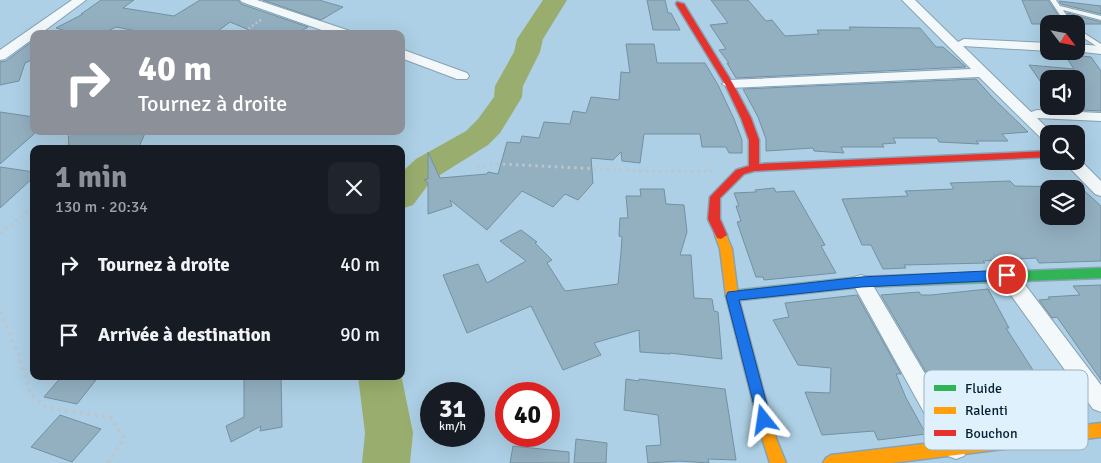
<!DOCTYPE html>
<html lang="fr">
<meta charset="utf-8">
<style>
:root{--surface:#171b24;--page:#20242c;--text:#f1f3f6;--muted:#9ea1a6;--accent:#8c9099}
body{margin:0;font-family:Signika,sans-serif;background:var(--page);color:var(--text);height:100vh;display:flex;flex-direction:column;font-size:19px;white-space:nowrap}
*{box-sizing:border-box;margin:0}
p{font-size:16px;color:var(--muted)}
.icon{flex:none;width:28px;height:28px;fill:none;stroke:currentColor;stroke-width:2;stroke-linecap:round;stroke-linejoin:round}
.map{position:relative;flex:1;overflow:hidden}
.sheet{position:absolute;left:30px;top:145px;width:375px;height:235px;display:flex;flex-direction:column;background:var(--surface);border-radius:10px;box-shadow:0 5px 20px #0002}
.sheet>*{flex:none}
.guide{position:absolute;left:30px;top:30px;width:375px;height:105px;border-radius:10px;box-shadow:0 5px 20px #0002;background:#8c9099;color:#fff;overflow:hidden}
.needle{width:32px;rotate:122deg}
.fabs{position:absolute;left:1040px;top:15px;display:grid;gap:10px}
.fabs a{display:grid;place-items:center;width:45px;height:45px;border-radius:10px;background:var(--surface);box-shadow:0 5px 20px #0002;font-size:25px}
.speed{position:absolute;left:420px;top:382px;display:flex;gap:10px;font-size:25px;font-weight:700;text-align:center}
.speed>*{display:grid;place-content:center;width:65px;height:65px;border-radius:50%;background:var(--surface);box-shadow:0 5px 20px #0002;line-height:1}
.speed small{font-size:12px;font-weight:400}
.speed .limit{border:8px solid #d22;background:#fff;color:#111}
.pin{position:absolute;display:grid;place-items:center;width:42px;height:42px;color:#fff;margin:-21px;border:2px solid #fff;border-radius:50%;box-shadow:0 1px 5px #0007}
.me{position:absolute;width:55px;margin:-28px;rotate:345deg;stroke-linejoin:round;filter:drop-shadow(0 0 4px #0008)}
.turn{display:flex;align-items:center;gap:18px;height:105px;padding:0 25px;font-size:22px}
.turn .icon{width:65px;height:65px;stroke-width:2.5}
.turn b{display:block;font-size:35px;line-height:42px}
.round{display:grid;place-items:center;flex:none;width:52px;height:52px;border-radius:10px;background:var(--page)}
.overview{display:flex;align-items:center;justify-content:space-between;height:85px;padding:0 25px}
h1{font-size:30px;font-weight:700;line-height:38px;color:var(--accent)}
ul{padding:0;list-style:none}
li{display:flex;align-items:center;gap:15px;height:70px;padding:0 25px}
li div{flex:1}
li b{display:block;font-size:19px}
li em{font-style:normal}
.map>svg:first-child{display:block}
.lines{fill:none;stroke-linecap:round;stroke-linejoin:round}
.river{fill:#99ae6e;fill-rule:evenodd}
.building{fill:#93b0c1;stroke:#7490a1;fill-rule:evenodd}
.lane-casing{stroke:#86a2b3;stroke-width:2}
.street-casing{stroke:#86a2b3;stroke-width:2}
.fast-casing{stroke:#86a2b3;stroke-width:3}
.slow-casing{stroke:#86a2b3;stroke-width:3}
.jam-casing{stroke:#86a2b3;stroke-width:3}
.path-far2{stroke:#bbc6cc;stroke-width:2.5;stroke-dasharray:2 2.5;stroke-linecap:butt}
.path-far1{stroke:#bbc6cc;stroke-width:3;stroke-dasharray:2.5 4;stroke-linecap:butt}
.path{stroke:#bbc6cc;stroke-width:4;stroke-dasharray:3 4.5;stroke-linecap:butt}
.lane{fill:#f3f8fb;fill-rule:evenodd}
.street{fill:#f3f8fb;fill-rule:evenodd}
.fast{fill:#30b455;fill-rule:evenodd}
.slow{fill:#ff9f0a;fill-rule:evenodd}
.jam{fill:#e5322d;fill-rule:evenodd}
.route{fill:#1a73e8;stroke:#114b97}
.key{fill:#def1fd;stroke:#9db2bf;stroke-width:1}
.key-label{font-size:14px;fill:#041f2e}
</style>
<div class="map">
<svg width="1101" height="463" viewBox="0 0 1101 463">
<rect width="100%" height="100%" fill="#add0e6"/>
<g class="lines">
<path class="river" d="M 543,0 L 567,0 L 543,39 L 540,52 L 523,86 L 522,97 L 500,133 L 488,145 L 440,175 L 428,185 L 413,205 L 401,209 L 401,173 L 416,159 L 466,131 L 478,119 L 494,97 L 495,86 L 514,52 L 517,39 Z
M 401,374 L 413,433 L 410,463 L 362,463 L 365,433 L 358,376 L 401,376 Z"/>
</g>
<path class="building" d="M 101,0 L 134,0 L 123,8 L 174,16 L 200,0 L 238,0 L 241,4 L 308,27 L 296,34 L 259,34 L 230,22 L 214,34 L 152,34 L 116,27 L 102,34 L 76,34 L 56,28 L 83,14 L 81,14 Z
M 263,0 L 319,0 L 343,7 L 321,20 Z
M 647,0 L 665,0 L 668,13 L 671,13 L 680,30 L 653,30 Z
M 711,0 L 748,0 L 766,21 L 772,20 L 785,36 L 819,34 L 817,30 L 851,30 L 849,27 L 920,28 L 936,47 L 943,47 L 966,67 L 736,78 L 727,63 L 729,63 L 719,50 L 726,49 L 710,25 L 728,23 Z
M 1022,0 L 1048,0 L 1064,24 L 1032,24 Z
M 1059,1 L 1101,6 L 1101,14 L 1061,4 Z
M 1067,13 L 1101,22 L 1101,24 L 1074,24 Z
M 34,40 L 34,59 L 25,63 L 19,81 L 0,85 L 0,62 L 6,61 Z
M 626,44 L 654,44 L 657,63 L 705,63 L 718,85 L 734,119 L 742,140 L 742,153 L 729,153 L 726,147 L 702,147 L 700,134 L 644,134 L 640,163 L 622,161 L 621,152 L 613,160 L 591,158 L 593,183 L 578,200 L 565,194 L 553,207 L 522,191 L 487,230 L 450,200 L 452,206 L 428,214 L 428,183 L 424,180 L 428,179 L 428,152 L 440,178 L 487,174 L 488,172 L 498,174 L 507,142 L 520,143 L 522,136 L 539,138 L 544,122 L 570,124 L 573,111 L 586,113 L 591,97 L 619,100 L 621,72 L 630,73 Z
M 1064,54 L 1091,57 L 1101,71 L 1101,111 L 1083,110 L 1080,108 L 1059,108 L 1058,106 L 1076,106 L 1076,79 L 1049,79 L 1049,94 L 1029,65 L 1074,69 Z
M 976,79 L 993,98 L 1028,132 L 1002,134 L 1008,141 L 976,141 L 979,144 L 939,142 L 937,138 L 893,138 L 896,143 L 882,144 L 884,147 L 841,147 L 844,153 L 814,151 L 813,148 L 766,151 L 766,139 L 758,117 L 743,89 Z
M 0,112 L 34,117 L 34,134 L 0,164 Z
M 68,131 L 146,131 L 138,149 L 69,149 Z
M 0,167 L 34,172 L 34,177 L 0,208 Z
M 1010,181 L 1015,186 L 1080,187 L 1101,206 L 1101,261 L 1039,263 L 1036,258 L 983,261 L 985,263 L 904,265 L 906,268 L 883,269 L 871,245 L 862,245 L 842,199 L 908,196 L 905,191 L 954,189 L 950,183 ZM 1049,189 L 1076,189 L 1076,216 L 1049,216 Z
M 774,188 L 776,192 L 794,191 L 825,245 L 821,246 L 836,273 L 764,280 L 763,277 L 756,277 L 737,222 L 741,221 L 736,206 L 739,206 L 734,193 L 756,192 L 755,190 Z
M 640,189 L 664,189 L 666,204 L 684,205 L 687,232 L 680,255 L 691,255 L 694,298 L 712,299 L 714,311 L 718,312 L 722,359 L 670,353 L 670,354 L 640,352 L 639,330 L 594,343 L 601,355 L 563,370 L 531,306 L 467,333 L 443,275 L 478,264 L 487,283 L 526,261 L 500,241 L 521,230 L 537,242 L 535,243 L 552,260 L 547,263 L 565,291 L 618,284 L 621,252 L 622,237 L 619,236 L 620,218 L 628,218 L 626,196 L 641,196 Z
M 1101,285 L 1101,380 L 1057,317 L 1052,318 L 1039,300 L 1050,299 L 1048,297 L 1080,295 L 1073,286 Z
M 988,289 L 1009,328 L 1006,328 L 1038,378 L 1048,378 L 1053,387 L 1067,386 L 1079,403 L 1033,406 L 1035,409 L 1013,410 L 1012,407 L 983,410 L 963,379 L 960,380 L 953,370 L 926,372 L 881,295 L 919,292 L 921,295 L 931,295 Z
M 857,295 L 901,374 L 896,374 L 906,398 L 926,434 L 878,440 L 874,431 L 822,435 L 805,392 L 830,393 L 831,368 L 798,365 L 773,320 L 789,317 L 785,303 Z
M 62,376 L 99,376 L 77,404 L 44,397 Z
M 244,376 L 281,376 L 282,427 L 260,431 L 261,426 L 231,442 L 226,426 L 244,417 Z
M 626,379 L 639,381 L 639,379 L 725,389 L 736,460 L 708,459 L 709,463 L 679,461 L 648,463 L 646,446 L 661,445 L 658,415 L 624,410 Z
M 60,415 L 101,429 L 72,462 L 31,447 Z
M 576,439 L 607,443 L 606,463 L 574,463 Z
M 513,446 L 569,452 L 569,463 L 510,463 Z"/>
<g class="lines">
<g class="lane-casing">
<path id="lane" d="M 1050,0 L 1056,0 L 1060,6 L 1101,16 L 1101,20 L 1063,10 L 1072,24 L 1066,24 Z
M 1076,28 L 1101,44 L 1101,49 L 1076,33 Z"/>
</g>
<g class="street-casing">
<path id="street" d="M 72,0 L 86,0 L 40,34 L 34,34 L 34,38 L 5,59 L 0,60 L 0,50 Z
M 240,0 L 257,0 L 350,31 L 352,34 L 333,34 L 242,2 Z
M 902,0 L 915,0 L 958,42 L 964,39 L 1049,43 L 1049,51 L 963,46 L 1031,112 L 1037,110 L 1101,113 L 1101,121 L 1037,118 L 1053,134 L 1049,134 L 1049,143 L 1044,141 L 979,77 L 729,88 L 722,84 L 729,80 L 971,69 Z
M 1076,44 L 1101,46 L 1101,54 L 1074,51 L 1076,51 Z
M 401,49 L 467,73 L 469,76 L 467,79 L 457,79 L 401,58 Z
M 1077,157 L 1101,181 L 1101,196 L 1095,194 L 1063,161 L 1076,161 Z
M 1007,268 L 1014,270 L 1101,385 L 1101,412 L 1093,409 L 1000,280 L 998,275 L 1000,270 Z
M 861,275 L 868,277 L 964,440 L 968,448 L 964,456 L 956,459 L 948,456 L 852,282 L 854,277 Z"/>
</g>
<g class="fast-casing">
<path id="fast" d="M 1101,268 L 1101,278 L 861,287 L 732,301 L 728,300 L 726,296 L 728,292 L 732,291 L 861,277 Z"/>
</g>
<g class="slow-casing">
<path id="slow" d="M 721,231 L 725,232 L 732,249 L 738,296 L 776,438 L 786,463 L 770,463 L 762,438 L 726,296 L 720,249 L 715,235 Z
M 1101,423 L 1101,437 L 891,463 L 823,463 L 826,458 L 831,455 Z"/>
</g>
<g class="jam-casing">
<path id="jam" d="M 677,2 L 684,4 L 733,84 L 751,118 L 759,140 L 759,164 L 1049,151 L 1049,157 L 754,171 L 744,174 L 720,198 L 720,219 L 727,235 L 721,239 L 717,238 L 708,219 L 710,197 L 736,170 L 749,166 L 749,140 L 741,118 L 725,84 L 676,4 Z"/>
</g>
<path class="path-far2" d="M 241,34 L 262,19"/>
<path class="path-far1" d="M 71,149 L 63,139 L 73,131
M 477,167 L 500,164 L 640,171 L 712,171
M 0,233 L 34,206"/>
<path class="path" d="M 0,312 L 19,355 L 31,395 L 47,408 L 110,417 L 124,438 L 108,463"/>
<use href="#lane" class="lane"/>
<use href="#street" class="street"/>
<use href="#fast" class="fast"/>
<use href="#slow" class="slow"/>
<use href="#jam" class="jam"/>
</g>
<path class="route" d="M 1007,270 L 1011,272 L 1013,275 L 1011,278 L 1007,280 L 861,287 L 739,300 L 771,420 L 769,425 L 764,427 L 759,425 L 726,296 L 728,292 L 861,277 Z"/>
<rect x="924" y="370" width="164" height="80" rx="8" class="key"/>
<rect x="934" y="385" width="22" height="6" fill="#30b455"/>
<rect x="934" y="407" width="22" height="7" fill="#ff9f0a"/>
<rect x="934" y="430" width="22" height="6" fill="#e5322d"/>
<g class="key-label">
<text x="965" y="393">Fluide</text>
<text x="965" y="415">Ralenti</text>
<text x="965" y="438">Bouchon</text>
</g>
</svg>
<div class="fabs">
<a><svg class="needle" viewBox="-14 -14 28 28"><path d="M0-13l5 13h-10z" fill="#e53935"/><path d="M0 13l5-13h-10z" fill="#9ea1a6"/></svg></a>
<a><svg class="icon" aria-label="sound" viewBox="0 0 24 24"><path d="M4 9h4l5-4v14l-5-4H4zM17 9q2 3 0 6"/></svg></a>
<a><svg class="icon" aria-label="search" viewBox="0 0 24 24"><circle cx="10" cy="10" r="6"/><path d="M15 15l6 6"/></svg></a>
<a><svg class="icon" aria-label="layers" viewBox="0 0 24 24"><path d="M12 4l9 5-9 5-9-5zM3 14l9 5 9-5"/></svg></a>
</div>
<div class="speed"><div>31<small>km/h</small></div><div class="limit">40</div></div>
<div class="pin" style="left:1007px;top:275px;background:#d93025"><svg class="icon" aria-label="arrive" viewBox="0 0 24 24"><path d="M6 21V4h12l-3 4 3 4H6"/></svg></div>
<svg class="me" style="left:764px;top:420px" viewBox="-20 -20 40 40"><path d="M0-17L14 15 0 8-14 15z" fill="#1a73e8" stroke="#fff" stroke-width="4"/></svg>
<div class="guide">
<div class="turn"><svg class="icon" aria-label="right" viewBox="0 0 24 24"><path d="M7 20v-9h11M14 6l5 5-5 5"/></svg><div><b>40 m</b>Tournez à droite</div></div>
</div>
<section class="sheet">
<div class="overview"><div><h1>1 min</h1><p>130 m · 20:34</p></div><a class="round"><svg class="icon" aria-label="close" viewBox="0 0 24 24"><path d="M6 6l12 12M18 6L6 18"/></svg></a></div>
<ul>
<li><svg class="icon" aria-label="right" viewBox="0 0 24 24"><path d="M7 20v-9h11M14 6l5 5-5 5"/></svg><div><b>Tournez à droite</b></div><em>40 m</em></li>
<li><svg class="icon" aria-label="arrive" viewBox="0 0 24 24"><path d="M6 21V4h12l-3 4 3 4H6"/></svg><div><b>Arrivée à destination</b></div><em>90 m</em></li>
</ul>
</section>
</div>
